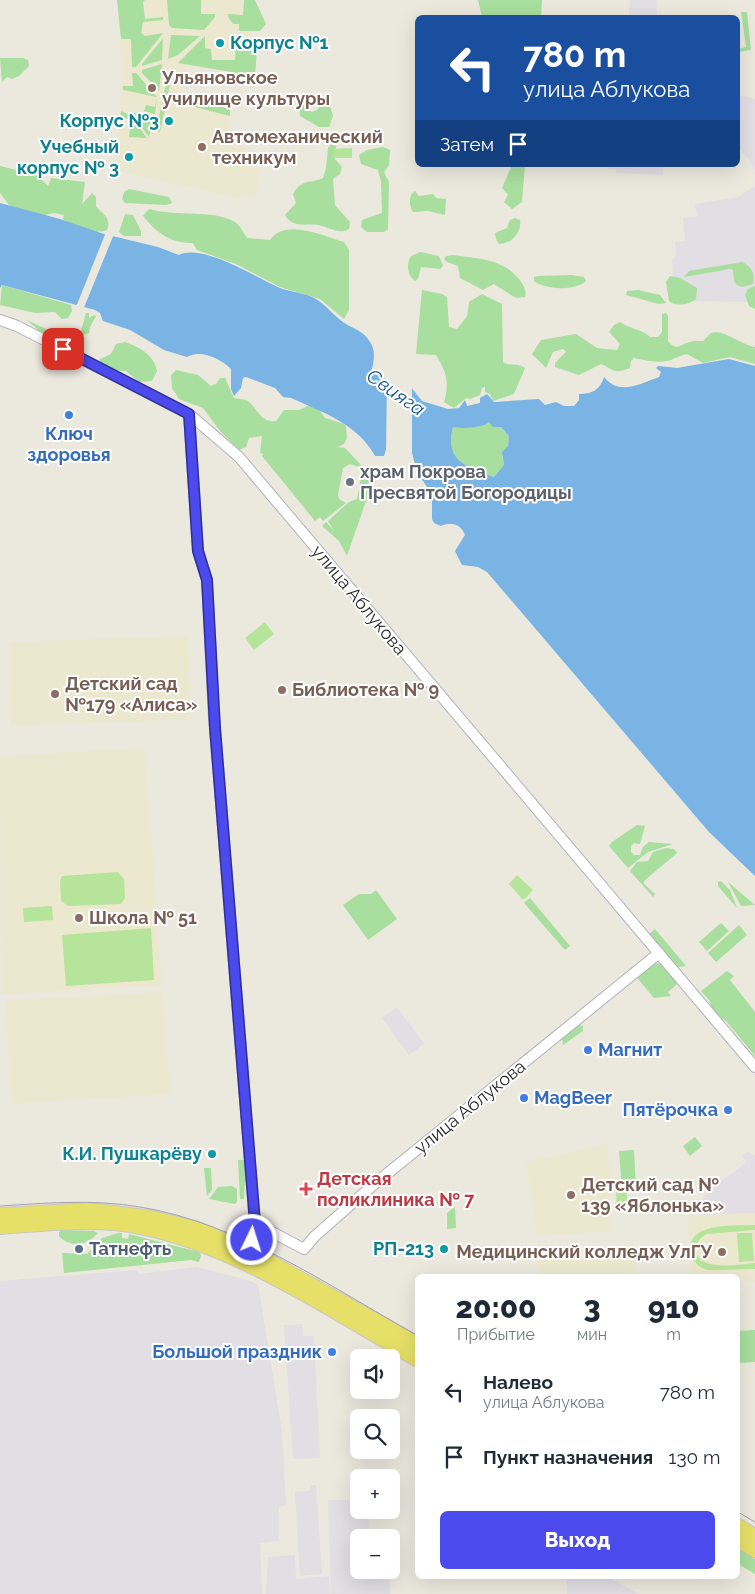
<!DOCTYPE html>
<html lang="ru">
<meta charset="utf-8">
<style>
:root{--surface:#fff;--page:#f2f2f3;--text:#1f2937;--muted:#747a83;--accent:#4b4aec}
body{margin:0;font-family:Raleway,sans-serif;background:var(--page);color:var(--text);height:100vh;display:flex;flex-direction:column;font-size:19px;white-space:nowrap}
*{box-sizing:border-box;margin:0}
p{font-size:16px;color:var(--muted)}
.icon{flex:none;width:28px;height:28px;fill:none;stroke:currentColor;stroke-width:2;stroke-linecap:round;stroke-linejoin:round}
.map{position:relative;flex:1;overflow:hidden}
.drawer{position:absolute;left:415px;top:1274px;width:325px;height:305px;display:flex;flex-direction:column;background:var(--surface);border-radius:8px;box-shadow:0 5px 20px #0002}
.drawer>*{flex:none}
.banner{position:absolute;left:415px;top:15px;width:325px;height:152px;border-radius:8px;box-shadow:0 5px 20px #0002;background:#1a4fa0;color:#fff;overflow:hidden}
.buttons{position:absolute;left:350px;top:1349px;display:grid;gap:10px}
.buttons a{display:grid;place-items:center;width:50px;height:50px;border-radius:8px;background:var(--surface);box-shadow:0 5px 20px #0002;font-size:25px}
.pin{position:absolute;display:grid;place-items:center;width:42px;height:42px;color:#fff;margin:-21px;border-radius:10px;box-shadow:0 2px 8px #0006}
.me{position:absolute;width:55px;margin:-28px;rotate:4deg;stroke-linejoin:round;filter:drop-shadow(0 0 4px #0008)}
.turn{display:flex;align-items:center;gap:18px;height:105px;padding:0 25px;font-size:22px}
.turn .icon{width:65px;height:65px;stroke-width:2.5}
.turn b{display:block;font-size:35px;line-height:42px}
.then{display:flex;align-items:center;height:48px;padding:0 25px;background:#0003;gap:10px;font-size:19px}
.eta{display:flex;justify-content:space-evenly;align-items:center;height:85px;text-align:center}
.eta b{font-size:30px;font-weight:800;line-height:35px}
.action{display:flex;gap:10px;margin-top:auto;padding:10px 25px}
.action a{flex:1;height:58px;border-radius:8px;background:var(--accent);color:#fff;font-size:20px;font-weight:800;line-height:58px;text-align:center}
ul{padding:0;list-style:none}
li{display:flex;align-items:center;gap:15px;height:65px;padding:0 25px}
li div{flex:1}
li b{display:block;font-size:19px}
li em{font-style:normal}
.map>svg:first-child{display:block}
.industrial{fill:#e1dee4}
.education{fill:#ece8cf}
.green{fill:#a8de9e}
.pitch{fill:#b7e49b}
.water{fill:#79b4e5;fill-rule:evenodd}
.pier{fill:#ebe8de}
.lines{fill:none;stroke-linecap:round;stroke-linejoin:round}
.tertiary-casing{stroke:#b1b1bd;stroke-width:12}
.primary-casing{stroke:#c8c8c8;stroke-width:16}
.tertiary{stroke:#fff;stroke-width:10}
.primary{stroke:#e6e068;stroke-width:14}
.tram{stroke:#a2a1b3;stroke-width:1}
.route-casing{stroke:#313099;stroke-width:12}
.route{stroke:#4b4aec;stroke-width:9}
.culture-dot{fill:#0f9aa8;stroke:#fff;stroke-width:2}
.education-dot{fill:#8d6e63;stroke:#fff;stroke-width:2}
.shop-dot{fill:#3f7fe0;stroke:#fff;stroke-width:2}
.worship-dot{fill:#6b7280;stroke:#fff;stroke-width:2}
.health-dot{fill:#e0444e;stroke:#fff;stroke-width:2}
.service-dot{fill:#5c6f8a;stroke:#fff;stroke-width:2}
.labels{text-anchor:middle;stroke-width:4;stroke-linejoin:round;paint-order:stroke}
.culture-label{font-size:18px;font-weight:bold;fill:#0d838f;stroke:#fff;text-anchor:end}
.education-label{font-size:18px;font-weight:bold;fill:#785e54;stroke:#fff;text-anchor:start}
.shop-label{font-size:18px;font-weight:bold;fill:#366cbe;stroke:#fff;text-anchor:start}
.worship-label{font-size:18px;font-weight:bold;fill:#5b616d;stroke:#fff;text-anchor:start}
.street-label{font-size:18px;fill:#2b2b2b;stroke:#fff}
.health-label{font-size:18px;font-weight:bold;fill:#be3a42;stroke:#fff;text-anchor:start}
.service-label{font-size:18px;font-weight:bold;fill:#4e5e75;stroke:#fff;text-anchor:start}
.water-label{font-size:19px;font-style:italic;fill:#185191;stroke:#fff}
</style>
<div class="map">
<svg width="755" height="1594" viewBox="0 0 755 1594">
<rect width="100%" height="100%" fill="#ebe8de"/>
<path class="industrial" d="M 630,0 L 656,0 L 657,17 L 629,17 Z
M 738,95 L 755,99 L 755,171 L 750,161 L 738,147 Z
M 608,165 L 664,165 L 663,175 L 616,173 L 616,169 L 608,169 Z
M 755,186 L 755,302 L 674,301 L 672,260 L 676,256 L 675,242 L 685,241 L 683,218 L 697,217 L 695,204 L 738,197 Z
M 397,1007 L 424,1044 L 409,1055 L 382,1018 Z
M 747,1152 L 755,1155 L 755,1213 L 701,1215 L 701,1203 L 706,1193 L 747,1162 L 742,1156 Z
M 197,1267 L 251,1281 L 258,1285 L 282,1432 L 286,1505 L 279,1507 L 279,1541 L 260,1543 L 262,1594 L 0,1594 L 0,1281 L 138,1270 L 138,1274 Z
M 302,1324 L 303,1336 L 314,1336 L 320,1458 L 293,1459 L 284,1325 Z
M 312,1485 L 316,1485 L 322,1574 L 300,1576 L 295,1492 L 309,1491 Z
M 328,1500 L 359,1500 L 359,1510 L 368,1510 L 369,1537 L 359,1538 L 359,1570 L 389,1570 L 390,1594 L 331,1594 Z
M 295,1555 L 296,1579 L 329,1576 L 330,1594 L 266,1594 L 268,1557 Z
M 567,1576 L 607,1576 L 638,1594 L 567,1594 Z"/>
<path class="education" d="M 117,0 L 251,0 L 252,76 L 207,67 L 206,69 L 187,65 L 180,96 L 230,109 L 229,146 L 249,147 L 248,166 L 261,169 L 256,198 L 244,195 L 239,198 L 114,170 L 122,86 L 120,42 L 122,40 Z
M 188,636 L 192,719 L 11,726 L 9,642 Z
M 145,748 L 162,985 L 1,994 L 0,756 Z
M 163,992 L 170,1094 L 12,1104 L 5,1001 Z
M 608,1144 L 612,1231 L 537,1236 L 526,1162 Z
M 755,1213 L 755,1282 L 738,1282 L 738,1276 L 690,1276 L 688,1216 Z
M 636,1245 L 637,1276 L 538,1276 L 536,1251 Z"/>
<path class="green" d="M 117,0 L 145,0 L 143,2 L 145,19 L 163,17 L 163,20 L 143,22 L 141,33 L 145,36 L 163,33 L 136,67 L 132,67 L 131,39 L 121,39 Z
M 167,0 L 201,0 L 201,14 L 215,14 L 215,17 L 204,30 L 172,28 L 169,25 Z
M 244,0 L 255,0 L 266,24 L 260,31 L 239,31 L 239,24 L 233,24 L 228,17 L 228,14 L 243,15 Z
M 478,0 L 542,0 L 541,17 L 482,17 Z
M 741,12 L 747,12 L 751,50 L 738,52 L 738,49 L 746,47 Z
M 171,35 L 173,35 L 200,36 L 178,55 L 168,59 Z
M 205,36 L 205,48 L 211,49 L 212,60 L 235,60 L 236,40 L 250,40 L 251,55 L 255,49 L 257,50 L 255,76 L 178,63 Z
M 163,38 L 162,60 L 142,66 L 142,64 Z
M 0,58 L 23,58 L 28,60 L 29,66 L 19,76 L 12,79 L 7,77 L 2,82 Z
M 162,64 L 159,91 L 142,73 L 142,70 Z
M 132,73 L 136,73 L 157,97 L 155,114 L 144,111 L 146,105 L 155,107 L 157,97 L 123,90 L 123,86 L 133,86 Z
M 166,84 L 170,85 L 160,132 L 156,131 Z
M 302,96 L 307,99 L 308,109 L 312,112 L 317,110 L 323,102 L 329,103 L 333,116 L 329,127 L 319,127 L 300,116 L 299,104 Z
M 193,100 L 230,109 L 230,116 L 191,106 Z
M 121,111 L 130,115 L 147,138 L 129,137 L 131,119 L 120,118 Z
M 130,112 L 154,116 L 149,137 Z
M 331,144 L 336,146 L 335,159 L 342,167 L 340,174 L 333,179 L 335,205 L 350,222 L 349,229 C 339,235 329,227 318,225 C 306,223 293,229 285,215 L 296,203 L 293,194 C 302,178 311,184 323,178 L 326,168 L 328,148 Z
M 383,147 L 390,150 L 389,165 L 384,172 L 389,182 L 388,229 L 384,232 L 367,232 L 361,227 L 362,220 L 382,213 L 381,182 L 378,170 L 361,164 L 359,155 L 367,150 Z
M 512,165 L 525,165 L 522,202 L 512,209 L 504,202 L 508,195 L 502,188 Z
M 0,166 L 37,175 L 48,186 L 51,178 L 85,182 L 82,204 L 92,193 L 96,197 L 96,206 C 103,215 112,218 107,230 C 96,235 73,227 63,219 L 64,215 L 54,213 L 37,217 L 9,205 L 0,193 Z
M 129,189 L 169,197 L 172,203 L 166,205 L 125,203 L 122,199 L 124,192 Z
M 415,191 L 419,196 L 433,194 L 436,198 L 446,199 L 445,215 L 428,211 L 413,212 C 409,206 408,195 415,191 Z
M 149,209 C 174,217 213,209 235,222 C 240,225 244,234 247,238 L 270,240 C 286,218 322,236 344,242 L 349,250 L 349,310 L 344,319 L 320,299 L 280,287 L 236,264 L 197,250 L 193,243 C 170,243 157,233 143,216 Z
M 125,214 L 133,215 L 141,231 L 141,236 L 124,236 L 119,232 Z
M 515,218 L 520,220 C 522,232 512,244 499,244 L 496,239 L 495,233 L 507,228 L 510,220 Z
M 420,252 L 439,256 L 443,266 L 440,269 L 421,267 L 418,279 L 415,281 C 407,275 406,264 411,256 Z
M 453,255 C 477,259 502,258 519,279 C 523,285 527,289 525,297 L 516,298 L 494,284 L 483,290 L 460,278 L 458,266 L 447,262 L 444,259 L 446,256 Z
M 742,262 C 752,267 755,273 753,284 L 742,287 L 737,285 L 734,281 L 733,270 L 730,269 L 684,277 L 689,271 Z
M 572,275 L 584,277 L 586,281 C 574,291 546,290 534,281 L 534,277 L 538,276 Z
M 670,276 L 680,278 L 697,288 L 696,299 C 689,305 676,307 669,301 L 666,282 Z
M 2,285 L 71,305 L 72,311 L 68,318 L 62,319 L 55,312 L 35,313 L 0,305 Z
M 755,286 L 755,309 L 749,306 L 745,295 L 748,289 Z
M 422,290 L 442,294 L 447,297 L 449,327 L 457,329 L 467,316 L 469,302 L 482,294 L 502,304 L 503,362 C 509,367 518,362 525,368 L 514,394 L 493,401 L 490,394 L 485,392 L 485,387 L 482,388 L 480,395 L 470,399 L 466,398 L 454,408 L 444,402 C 450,383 446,371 436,355 L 416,354 Z
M 638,290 L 660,295 L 666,303 L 659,304 L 626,295 L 627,291 Z
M 86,313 L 89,313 L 89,318 L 94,315 L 96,316 L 90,327 L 89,333 L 83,335 L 81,331 Z
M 666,313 L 668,316 L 668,341 C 677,352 680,344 690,342 C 694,340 699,341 703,341 L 711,333 C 725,329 740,345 755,347 L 755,364 L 730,357 L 703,363 L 687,354 C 680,355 673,360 667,361 C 658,363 643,360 634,358 L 631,361 L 630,368 C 612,375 614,369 601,364 L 579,375 L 555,367 L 555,363 L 566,352 L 563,349 L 553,352 L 546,368 L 532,354 L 541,340 L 576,334 L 597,348 L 617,350 L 620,344 L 609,332 L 614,325 L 620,322 C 630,329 642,329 650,337 L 658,337 L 662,332 L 662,314 Z
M 27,320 L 65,338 L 63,343 L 38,330 Z
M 125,342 C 139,347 154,354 157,371 L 152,381 L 139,382 L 126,371 L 111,370 L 99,364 L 100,359 L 111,354 L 116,344 Z
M 176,370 L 198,375 L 211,386 L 216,384 L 220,378 L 225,378 L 234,398 C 237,399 243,399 246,400 C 258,407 259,423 276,421 L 284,410 L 299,410 L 310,405 L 318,408 L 325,418 L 344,424 L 346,427 L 347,438 L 344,444 L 338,447 L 345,448 L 361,465 L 359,467 L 350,464 L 343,468 L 338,495 L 339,499 L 346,503 L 323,521 L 320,517 L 315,521 L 262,456 L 263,454 L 260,453 L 262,436 L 249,438 L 246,447 L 239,450 L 220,431 L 203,408 L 179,399 L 172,388 L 171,375 Z
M 489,421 L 501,427 L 509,436 L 508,446 L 502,456 L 504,465 L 494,477 C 468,467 444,462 453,427 L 477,427 Z
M 363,467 L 374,478 L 347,556 L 339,541 L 322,526 L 326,522 L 334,531 L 328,521 L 349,502 L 357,499 Z
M 637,825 L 645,826 L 640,844 L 634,843 L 631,846 L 631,852 L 634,855 L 640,855 L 643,847 L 649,842 L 673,844 L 648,852 L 628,868 L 609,846 L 612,842 Z
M 666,848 L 674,849 L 677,853 L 644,881 L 644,884 L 655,894 L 653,897 L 630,871 L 637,862 L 648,861 L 653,852 Z
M 721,881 L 730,890 L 737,908 L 718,886 L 718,882 Z
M 728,882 L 755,905 L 741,906 Z
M 376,890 L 397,919 L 368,940 L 343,905 L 359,894 L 371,894 Z
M 530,898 L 570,946 L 565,950 L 524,903 Z
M 721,923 L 729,931 L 707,951 L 699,942 Z
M 739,925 L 747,935 L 716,962 L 708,953 Z
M 655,929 L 686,966 L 677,967 L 649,934 Z
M 653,963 L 661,964 L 678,983 L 668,992 L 671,996 L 654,998 L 638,979 L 637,977 Z
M 727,971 L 734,976 L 730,980 L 755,1012 L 755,1056 L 727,1022 L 713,1012 L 709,1000 L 701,991 Z
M 579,1025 L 583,1026 L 583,1031 L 563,1045 L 562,1039 Z
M 695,1137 L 702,1146 L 690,1156 L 683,1146 Z
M 634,1150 L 636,1189 L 622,1190 L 619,1151 Z
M 238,1160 L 246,1160 L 244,1199 L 240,1199 Z
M 204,1168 L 211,1168 L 212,1190 L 207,1196 Z
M 232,1186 L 237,1189 L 237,1202 L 235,1204 L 209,1199 L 218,1187 Z
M 455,1207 L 456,1228 L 447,1229 L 447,1213 Z
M 62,1230 L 94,1231 L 98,1233 C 87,1246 70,1248 59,1236 L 59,1232 Z
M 118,1233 L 122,1233 L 122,1238 L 128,1239 L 129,1234 L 199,1252 L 201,1255 L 199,1262 L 191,1260 L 64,1273 L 62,1253 L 87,1254 L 102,1238 Z
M 755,1330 L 755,1362 L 738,1363 L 738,1331 Z
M 738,1548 L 755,1559 L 755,1574 L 738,1564 Z"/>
<path class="pitch" d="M 352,148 L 352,158 L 334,158 L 334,149 Z
M 265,622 L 274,634 L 254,650 L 245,638 Z
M 118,872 L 124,879 L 125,898 L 121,904 L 68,906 L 61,901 L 60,881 L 62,876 Z
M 517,875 L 533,890 L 525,899 L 522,899 L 509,884 Z
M 52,906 L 53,920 L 24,922 L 23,908 Z
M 151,928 L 154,980 L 66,986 L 62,935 Z
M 624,1189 L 627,1191 L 627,1210 L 620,1211 L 617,1208 L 616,1193 L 618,1190 Z
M 755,1225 L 755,1230 L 707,1234 C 701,1237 696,1242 696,1249 C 697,1273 740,1264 755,1263 L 755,1269 L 709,1270 C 701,1269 695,1264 692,1256 C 681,1221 736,1226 755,1225 Z
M 737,1233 L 752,1233 L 754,1261 L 739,1262 Z"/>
<path class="water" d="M 0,203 L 60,219 L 104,234 L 158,247 L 179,255 C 203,243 257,278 280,288 C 291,292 306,293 316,299 C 326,305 333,315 343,322 C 353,329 363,330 370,342 C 376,350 374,362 371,372 L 392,382 L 407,382 L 422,401 L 448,409 L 459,408 L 465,400 L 467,406 L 480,403 L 480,398 L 487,394 L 494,402 L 539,399 L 545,405 L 556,402 L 564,406 L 574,406 L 579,400 L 579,394 C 592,394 600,390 604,377 C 619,396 640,384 659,377 L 661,372 L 656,368 L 658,366 L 677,368 L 729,359 L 755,366 L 755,876 L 709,832 L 487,572 L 478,567 L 462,565 L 455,551 L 465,535 C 461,524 451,521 441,526 L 434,523 L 432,519 L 432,494 L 418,474 L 404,426 L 393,427 L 384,456 L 375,456 C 358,424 322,412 291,398 L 283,397 L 275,388 L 246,377 L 243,378 L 241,388 L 234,396 L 231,389 L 231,369 C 220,358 200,349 187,357 L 164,350 L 130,330 L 103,321 L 100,313 L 95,310 L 2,285 L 0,288 ZM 489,422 L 493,427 L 501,427 L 509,436 L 508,446 L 502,452 L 504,465 L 494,477 C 468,467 444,462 453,427 C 461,429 483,428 489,422 Z"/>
<path class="pier" d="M 106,232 L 114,234 L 83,310 L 76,307 Z
M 387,376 L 393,379 L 405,379 L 412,385 L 412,463 L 408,447 L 403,439 L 402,429 L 395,429 L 386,455 Z"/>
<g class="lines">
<g class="tertiary-casing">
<path id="tertiary" d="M 0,320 L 17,326 L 189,414 L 239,457 L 755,1067
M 189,414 L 198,551 L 207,580 L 214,717 L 255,1223 L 251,1252
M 255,1223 L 304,1249 L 315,1236 L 372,1186 L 659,953"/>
</g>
<g class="primary-casing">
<path id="primary" d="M 0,1215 L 90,1210 L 153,1218 L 198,1229 L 265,1259 L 418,1344
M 0,1227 C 38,1224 76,1220 114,1223 C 218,1233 328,1309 418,1360
M 738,1526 L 755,1536
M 738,1540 L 755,1550"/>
</g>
<use href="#tertiary" class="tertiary"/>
<use href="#primary" class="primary"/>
<path class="tram" d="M 0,1206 C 47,1203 93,1199 140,1207 C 239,1223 331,1287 418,1336
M 738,1512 L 755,1522"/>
</g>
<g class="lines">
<g class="route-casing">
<path id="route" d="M 63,349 L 189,414 L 198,551 L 207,580 L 215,728 L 255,1223 L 252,1240"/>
</g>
<use href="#route" class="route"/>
</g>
<g class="culture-dot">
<circle cx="220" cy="43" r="5"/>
<circle cx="169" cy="121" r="5"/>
<circle cx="129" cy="157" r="5"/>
<circle cx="212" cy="1154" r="5"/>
<circle cx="444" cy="1249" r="5"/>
</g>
<g class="education-dot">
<circle cx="152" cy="88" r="5"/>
<circle cx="202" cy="147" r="5"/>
<circle cx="282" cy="690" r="5"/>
<circle cx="55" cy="694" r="5"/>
<circle cx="79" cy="918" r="5"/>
<circle cx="571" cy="1195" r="5"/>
<circle cx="722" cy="1252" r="5"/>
</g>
<g class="shop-dot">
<circle cx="69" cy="415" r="5"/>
<circle cx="588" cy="1050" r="5"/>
<circle cx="524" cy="1098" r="5"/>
<circle cx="728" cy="1110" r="5"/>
<circle cx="332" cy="1352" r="5"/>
</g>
<circle class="worship-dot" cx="350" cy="482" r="5"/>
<path class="health-dot" d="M303.5 1181.5h5v5h5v5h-5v5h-5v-5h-5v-5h5z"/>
<circle class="service-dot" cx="79" cy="1249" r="5"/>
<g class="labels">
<g class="culture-label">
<text x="230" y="49" text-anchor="start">Корпус №1</text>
<text x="159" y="127">Корпус №3</text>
<text x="119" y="153">Учебный<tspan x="119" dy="21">корпус № 3</tspan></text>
<text x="202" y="1160">К.И. Пушкарёву</text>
<text x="434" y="1255">РП-213</text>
</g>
<g class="education-label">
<text x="162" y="84">Ульяновское<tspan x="162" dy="21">училище культуры</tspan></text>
<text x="212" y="143">Автомеханический<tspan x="212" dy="21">техникум</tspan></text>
<text x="65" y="690">Детский сад<tspan x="65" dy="21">№179 «Алиса»</tspan></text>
<text x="292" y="696">Библиотека № 9</text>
<text x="89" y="924">Школа № 51</text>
<text x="581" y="1191">Детский сад №<tspan x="581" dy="21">139 «Яблонька»</tspan></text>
<text x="712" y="1258" text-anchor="end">Медицинский колледж УлГУ</text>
</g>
<g class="shop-label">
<text x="69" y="440" text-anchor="middle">Ключ<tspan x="69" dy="21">здоровья</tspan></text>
<text x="598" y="1056">Магнит</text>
<text x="534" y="1104">MagBeer</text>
<text x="718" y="1116" text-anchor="end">Пятёрочка</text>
<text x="322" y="1358" text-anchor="end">Большой праздник</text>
</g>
<g class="worship-label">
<text x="360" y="478">храм Покрова<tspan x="360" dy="21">Пресвятой Богородицы</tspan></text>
</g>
<g class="street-label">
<text transform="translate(359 600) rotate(50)" y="6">улица Аблукова</text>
<text transform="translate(470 1107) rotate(-39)" y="6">улица Аблукова</text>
</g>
<g class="health-label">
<text x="317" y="1185">Детская<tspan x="317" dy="21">поликлиника № 7</tspan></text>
</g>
<g class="service-label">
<text x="89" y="1255">Татнефть</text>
</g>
<g class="water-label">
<text transform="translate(396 392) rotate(35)" y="7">Свияга</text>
</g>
</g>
</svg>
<div class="buttons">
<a><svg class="icon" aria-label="sound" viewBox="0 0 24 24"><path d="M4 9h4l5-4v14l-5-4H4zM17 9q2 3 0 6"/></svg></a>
<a><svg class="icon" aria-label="search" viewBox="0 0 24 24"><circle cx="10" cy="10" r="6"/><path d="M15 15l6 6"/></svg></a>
<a>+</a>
<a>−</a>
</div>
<div class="pin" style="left:63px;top:349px;background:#d93025"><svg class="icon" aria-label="arrive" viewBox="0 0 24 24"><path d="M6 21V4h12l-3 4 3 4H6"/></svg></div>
<svg class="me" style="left:252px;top:1240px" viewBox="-20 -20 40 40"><circle r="17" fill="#4b4aec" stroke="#fff" stroke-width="3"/><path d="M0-11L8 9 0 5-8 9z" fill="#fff"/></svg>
<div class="banner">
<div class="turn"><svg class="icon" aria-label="left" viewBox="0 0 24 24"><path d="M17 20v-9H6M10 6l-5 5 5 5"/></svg><div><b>780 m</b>улица Аблукова</div></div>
<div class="then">Затем<svg class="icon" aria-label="arrive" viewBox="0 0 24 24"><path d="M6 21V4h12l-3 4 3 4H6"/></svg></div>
</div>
<section class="drawer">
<div class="eta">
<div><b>20:00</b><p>Прибытие</p></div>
<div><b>3</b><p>мин</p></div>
<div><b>910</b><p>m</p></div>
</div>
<ul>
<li><svg class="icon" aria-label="left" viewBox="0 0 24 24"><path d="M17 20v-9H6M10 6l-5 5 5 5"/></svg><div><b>Налево</b><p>улица Аблукова</p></div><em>780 m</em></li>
<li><svg class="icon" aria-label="arrive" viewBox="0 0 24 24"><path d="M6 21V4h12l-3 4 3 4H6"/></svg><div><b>Пункт назначения</b></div><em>130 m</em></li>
</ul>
<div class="action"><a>Выход</a></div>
</section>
</div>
